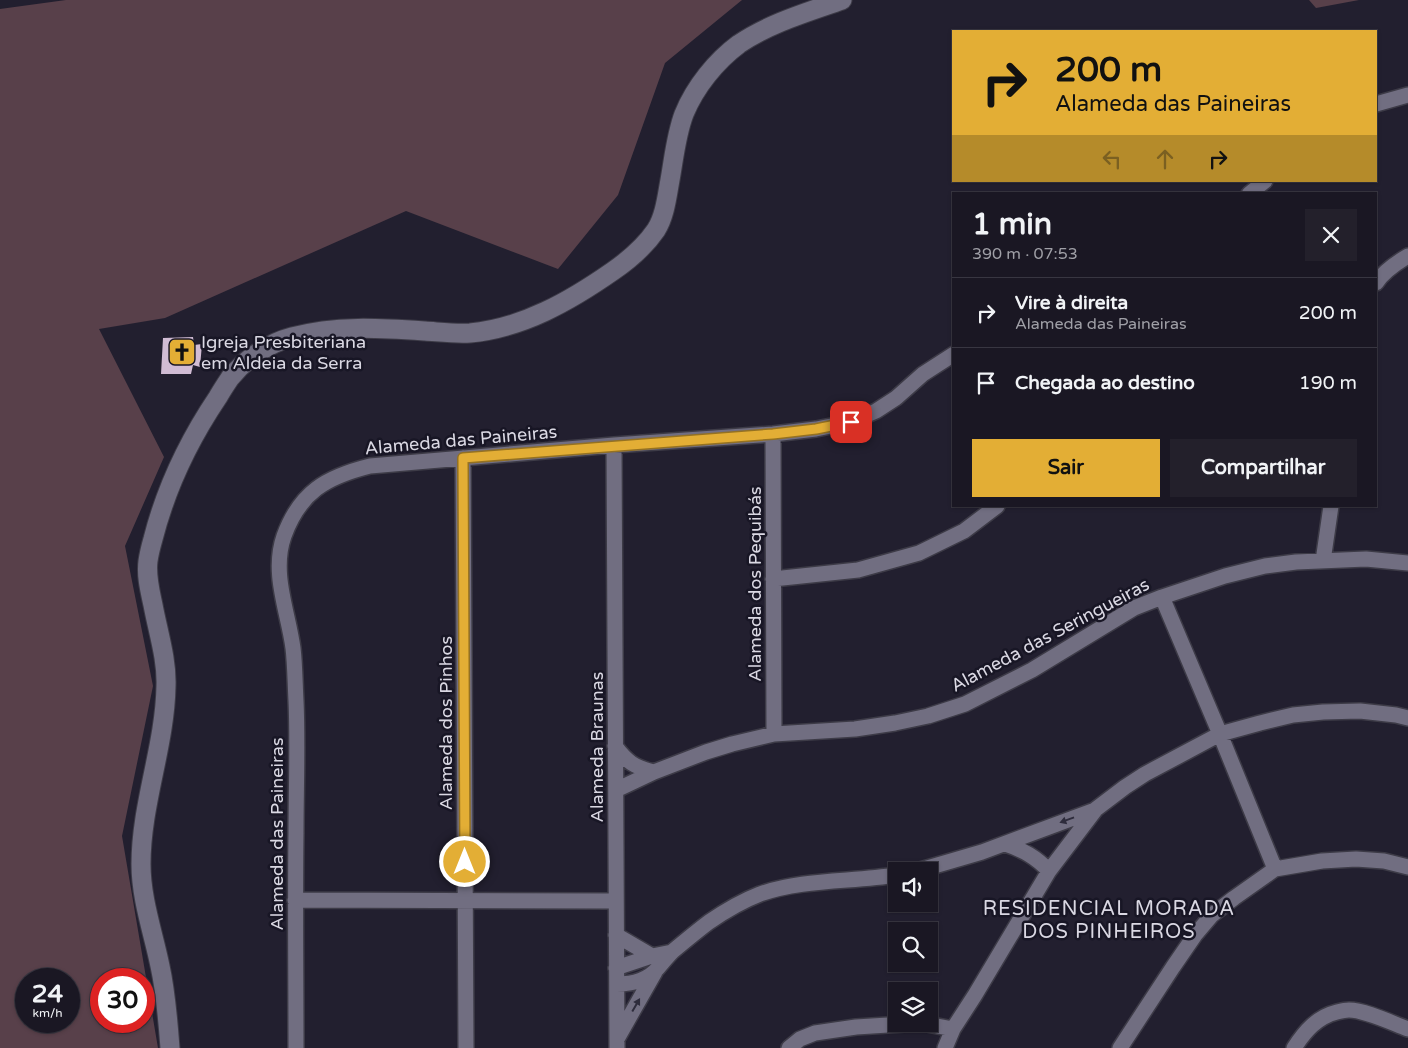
<!DOCTYPE html>
<html lang="pt">
<meta charset="utf-8">
<style>
:root{--surface:#1a1723;--page:#23202b;--text:#f1f3f6;--muted:#9f9fa6;--line:#383641;--accent:#e3ae35}
body{margin:0;font-family:"Varela Round",sans-serif;background:var(--page);color:var(--text);height:100vh;display:flex;flex-direction:column;font-size:19px;white-space:nowrap}
*{box-sizing:border-box;margin:0}
p{font-size:16px;color:var(--muted)}
.icon{flex:none;width:28px;height:28px;fill:none;stroke:currentColor;stroke-width:2;stroke-linecap:round;stroke-linejoin:round}
.map{position:relative;flex:1;overflow:hidden}
.details{position:absolute;left:952px;top:192px;width:425px;height:315px;display:flex;flex-direction:column;background:var(--surface);border-radius:0px;box-shadow:0 1px 4px #0004,0 0 0 1px var(--line)}
.details>*{flex:none}
.top-card{position:absolute;left:952px;top:30px;width:425px;height:152px;border-radius:0px;box-shadow:0 1px 4px #0004,0 0 0 1px var(--line);background:#e3ae35;color:#111;overflow:hidden}
.buttons{position:absolute;left:888px;top:862px;display:grid;gap:10px}
.buttons a{display:grid;place-items:center;width:50px;height:50px;border-radius:0px;background:var(--surface);box-shadow:0 1px 4px #0004,0 0 0 1px var(--line);font-size:25px}
.speed{position:absolute;left:15px;top:968px;display:flex;gap:10px;font-size:25px;font-weight:700;text-align:center}
.speed>*{display:grid;place-content:center;width:65px;height:65px;border-radius:50%;background:var(--surface);box-shadow:0 1px 4px #0004,0 0 0 1px var(--line);line-height:1}
.speed small{font-size:12px;font-weight:400}
.speed .limit{border:8px solid #d22;background:#fff;color:#111}
.pin{position:absolute;display:grid;place-items:center;width:42px;height:42px;color:#fff;margin:-21px;border-radius:10px;box-shadow:0 2px 8px #0006}
.me{position:absolute;width:55px;margin:-28px;rotate:0deg;stroke-linejoin:round;filter:drop-shadow(0 0 4px #0008)}
.turn{display:flex;align-items:center;gap:18px;height:105px;padding:0 20px;font-size:22px}
.turn .icon{width:65px;height:65px;stroke-width:2.5}
.turn b{display:block;font-size:35px;line-height:42px}
.lanes{display:flex;align-items:center;height:48px;padding:0 20px;background:#0003;justify-content:center;gap:25px;direction:ltr}
.lanes .off{opacity:.35}
.round{display:grid;place-items:center;flex:none;width:52px;height:52px;border-radius:0px;background:var(--page)}
.summary{display:flex;align-items:center;justify-content:space-between;height:85px;padding:0 20px}
h1{font-size:30px;font-weight:700;line-height:38px}
.primary-button{display:flex;gap:10px;margin-top:auto;padding:10px 20px}
.primary-button a{flex:1;height:58px;border-radius:0px;background:var(--accent);color:#111;font-size:20px;font-weight:700;line-height:58px;text-align:center}
.primary-button a+a{background:var(--page);color:var(--text)}
ul{padding:0;list-style:none}
li{display:flex;align-items:center;gap:15px;height:70px;padding:0 20px;border-top:1px solid var(--line)}
li div{flex:1}
li b{display:block;font-size:19px}
li em{font-style:normal}
.map>svg:first-child{display:block}
.green{fill:#58404a;fill-rule:evenodd}
.building{fill:#d1bcd4}
.lines{fill:none;stroke-linecap:round;stroke-linejoin:round}
.minor-casing{stroke:#3d3b47;stroke-width:18}
.tertiary-casing{stroke:#3d3b47;stroke-width:21}
.minor{stroke:#716e81;stroke-width:15}
.tertiary{stroke:#716e81;stroke-width:19}
.oneway{fill:#2e2c3c}
.route-casing{stroke:#947122;stroke-width:12}
.route{stroke:#e3ae35;stroke-width:9}
.labels{text-anchor:middle;stroke-width:5;stroke-linejoin:round;paint-order:stroke}
.poi-label{font-size:18px;fill:#dad8e3;stroke:#181625;text-anchor:start}
.street-label{font-size:18px;fill:#dad8e3;stroke:#181625}
.quarter-label{font-size:20px;letter-spacing:1px;fill:#dad8e3;stroke:#181625}
</style>
<div class="map">
<svg width="1408" height="1048" viewBox="0 0 1408 1048">
<rect width="100%" height="100%" fill="#221f2f"/>
<path class="green" d="M 66,0 L 742,0 L 665,63 L 618,195 L 558,269 L 406,211 L 165,318 L 99,329 L 164,457 L 125,546 L 153,686 L 122,836 L 158,1048 L 0,1048 L 0,9 ZM 26,979 L 69,979 L 69,1021 L 26,1021 ZM 101,979 L 144,979 L 144,1021 L 101,1021 Z
M 1309,0 L 1359,0 L 1316,8 Z"/>
<path class="building" d="M 193,337 L 194,345 L 202,344 L 200,367 L 193,365 L 191,374 L 161,374 L 163,338 Z"/>
<g class="lines">
<g class="minor-casing">
<path id="minor" d="M 1376,104 L 1408,95
M 1249,194 L 1265,181
M 1376,283 C 1384,271 1396,263 1408,256
M 773,434 L 774,734
M 614,445 L 617,1048
M 463,458 L 466,1048
M 1323,561 L 1331,506
M 773,579 L 858,570 L 919,553 L 964,531 L 997,506
M 1162,597 L 1220,734 L 1275,869
M 615,746 C 627,762 634,767 654,772
M 616,790 L 654,772 L 706,752 L 732,744 L 774,734 L 855,729 L 895,723 L 928,716 L 965,704 L 1032,670 L 1134,608 L 1162,597 L 1225,576 L 1265,566 L 1296,562 L 1366,559 L 1408,563
M 1005,844 C 1023,850 1036,857 1049,871
M 917,871 L 982,852 L 1095,810
M 295,900 L 616,901
M 616,935 L 652,956
M 616,968 L 652,956 L 672,952
M 617,984 C 632,984 648,980 658,968 C 663,962 668,956 673,951 C 685,941 697,931 709,922 C 725,911 742,901 760,894 C 802,879 852,882 896,875
M 927,1024 L 953,1029
M 617,1039 L 655,972
M 296,1048 C 296,976 295,905 296,833 C 296,789 298,744 296,701 C 295,683 295,665 293,648 C 288,611 271,573 284,536 C 300,492 326,477 370,466 L 614,445 L 773,434 L 816,429 L 851,422 L 876,411 L 896,398 L 923,374 L 954,354
M 789,1048 L 800,1039 L 815,1033 L 856,1027 L 904,1024
M 945,1048 L 953,1029 L 975,995 L 1049,871 L 1096,809 L 1125,787 L 1145,774 L 1220,734 L 1260,723 L 1293,715 L 1323,712 L 1360,711 L 1396,715 L 1408,718
M 1120,1048 L 1173,967 L 1195,935 L 1212,915 L 1234,898 L 1275,869 L 1322,861 L 1356,859 L 1384,861 L 1408,867
M 1294,1048 C 1305,1031 1317,1017 1337,1012 C 1341,1011 1345,1010 1349,1010 C 1365,1010 1392,1023 1408,1029"/>
</g>
<g class="tertiary-casing">
<path id="tertiary" d="M 170,1048 C 168,1021 166,993 160,966 C 153,932 141,899 141,864 C 141,804 165,746 166,686 C 167,659 158,632 153,605 C 150,591 146,576 148,561 C 149,554 151,546 153,539 C 166,488 189,440 218,397 C 222,390 226,384 230,378 C 245,359 269,343 292,337 C 336,325 380,328 425,331 C 440,332 456,334 470,333 C 523,328 570,301 613,271 C 629,260 645,246 656,230 C 665,216 667,196 670,180 C 674,158 676,135 684,114 C 695,87 716,61 739,44 C 770,23 808,12 842,0"/>
</g>
<use href="#minor" class="minor"/>
<use href="#tertiary" class="tertiary"/>
</g>
<defs><path id="oneway-solid" d="M-6-.8H1V-3.2L6.5 0L1 3.2V.8H-6Z" transform="scale(1.25)"/></defs>
<g class="oneway">
<use href="#oneway-solid" transform="translate(1067 820) rotate(160)"/>
<use href="#oneway-solid" transform="translate(636 1005) rotate(-60)"/>
</g>
<g class="lines">
<g class="route-casing">
<path id="route" d="M 465,862 L 463,458 L 773,434 L 816,429 L 851,422"/>
</g>
<use href="#route" class="route"/>
</g>
<defs>
<g id="church-square" transform="scale(1.4375)"><rect x="-9" y="-9" width="18" height="18" rx="4" fill="#e3ae35" stroke="#181625"/><path d="M-1.2-6h2.4v3.5h3.3v2.4h-3.3V6h-2.4V-.1h-3.3v-2.4h3.3Z" fill="#111"/></g>
</defs>
<g fill-rule="evenodd">
<use href="#church-square" x="182" y="352"/>
</g>
<g class="labels">
<g class="poi-label">
<text x="201" y="348">Igreja Presbiteriana<tspan x="201" dy="21">em Aldeia da Serra</tspan></text>
</g>
<g class="street-label">
<text transform="translate(461 440) rotate(-5)" y="6">Alameda das Paineiras</text>
<text transform="translate(755 584) rotate(-90)" y="6">Alameda dos Pequibás</text>
<text transform="translate(1050 635) rotate(-28)" y="6">Alameda das Seringueiras</text>
<text transform="translate(446 723) rotate(-90)" y="6">Alameda dos Pinhos</text>
<text transform="translate(597 747) rotate(-90)" y="6">Alameda Braunas</text>
<text transform="translate(277 834) rotate(-90)" y="6">Alameda das Paineiras</text>
</g>
<g class="quarter-label">
<text x="1109" y="915">RESIDENCIAL MORADA<tspan x="1109" dy="23">DOS PINHEIROS</tspan></text>
</g>
</g>
</svg>
<div class="buttons">
<a><svg class="icon" aria-label="sound" viewBox="0 0 24 24"><path d="M4 9h4l5-4v14l-5-4H4zM17 9q2 3 0 6"/></svg></a>
<a><svg class="icon" aria-label="search" viewBox="0 0 24 24"><circle cx="10" cy="10" r="6"/><path d="M15 15l6 6"/></svg></a>
<a><svg class="icon" aria-label="layers" viewBox="0 0 24 24"><path d="M12 4l9 5-9 5-9-5zM3 14l9 5 9-5"/></svg></a>
</div>
<div class="speed"><div>24<small>km/h</small></div><div class="limit">30</div></div>
<div class="pin" style="left:851px;top:422px;background:#d93025"><svg class="icon" aria-label="arrive" viewBox="0 0 24 24"><path d="M6 21V4h12l-3 4 3 4H6"/></svg></div>
<svg class="me" style="left:465px;top:862px" viewBox="-20 -20 40 40"><circle r="17" fill="#e3ae35" stroke="#fff" stroke-width="3"/><path d="M0-11L8 9 0 5-8 9z" fill="#fff"/></svg>
<div class="top-card">
<div class="turn"><svg class="icon" aria-label="right" viewBox="0 0 24 24"><path d="M7 20v-9h11M14 6l5 5-5 5"/></svg><div><b>200 m</b>Alameda das Paineiras</div></div>
<div class="lanes"><svg class="icon off" aria-label="left" viewBox="0 0 24 24"><path d="M17 20v-9H6M10 6l-5 5 5 5"/></svg><svg class="icon off" aria-label="ahead" viewBox="0 0 24 24"><path d="M12 20V5M6 11l6-6 6 6"/></svg><svg class="icon" aria-label="right" viewBox="0 0 24 24"><path d="M7 20v-9h11M14 6l5 5-5 5"/></svg></div>
</div>
<section class="details">
<div class="summary"><div><h1>1 min</h1><p>390 m · 07:53</p></div><a class="round"><svg class="icon" aria-label="close" viewBox="0 0 24 24"><path d="M6 6l12 12M18 6L6 18"/></svg></a></div>
<ul>
<li><svg class="icon" aria-label="right" viewBox="0 0 24 24"><path d="M7 20v-9h11M14 6l5 5-5 5"/></svg><div><b>Vire à direita</b><p>Alameda das Paineiras</p></div><em>200 m</em></li>
<li><svg class="icon" aria-label="arrive" viewBox="0 0 24 24"><path d="M6 21V4h12l-3 4 3 4H6"/></svg><div><b>Chegada ao destino</b></div><em>190 m</em></li>
</ul>
<div class="primary-button"><a>Sair</a><a>Compartilhar</a></div>
</section>
</div>
